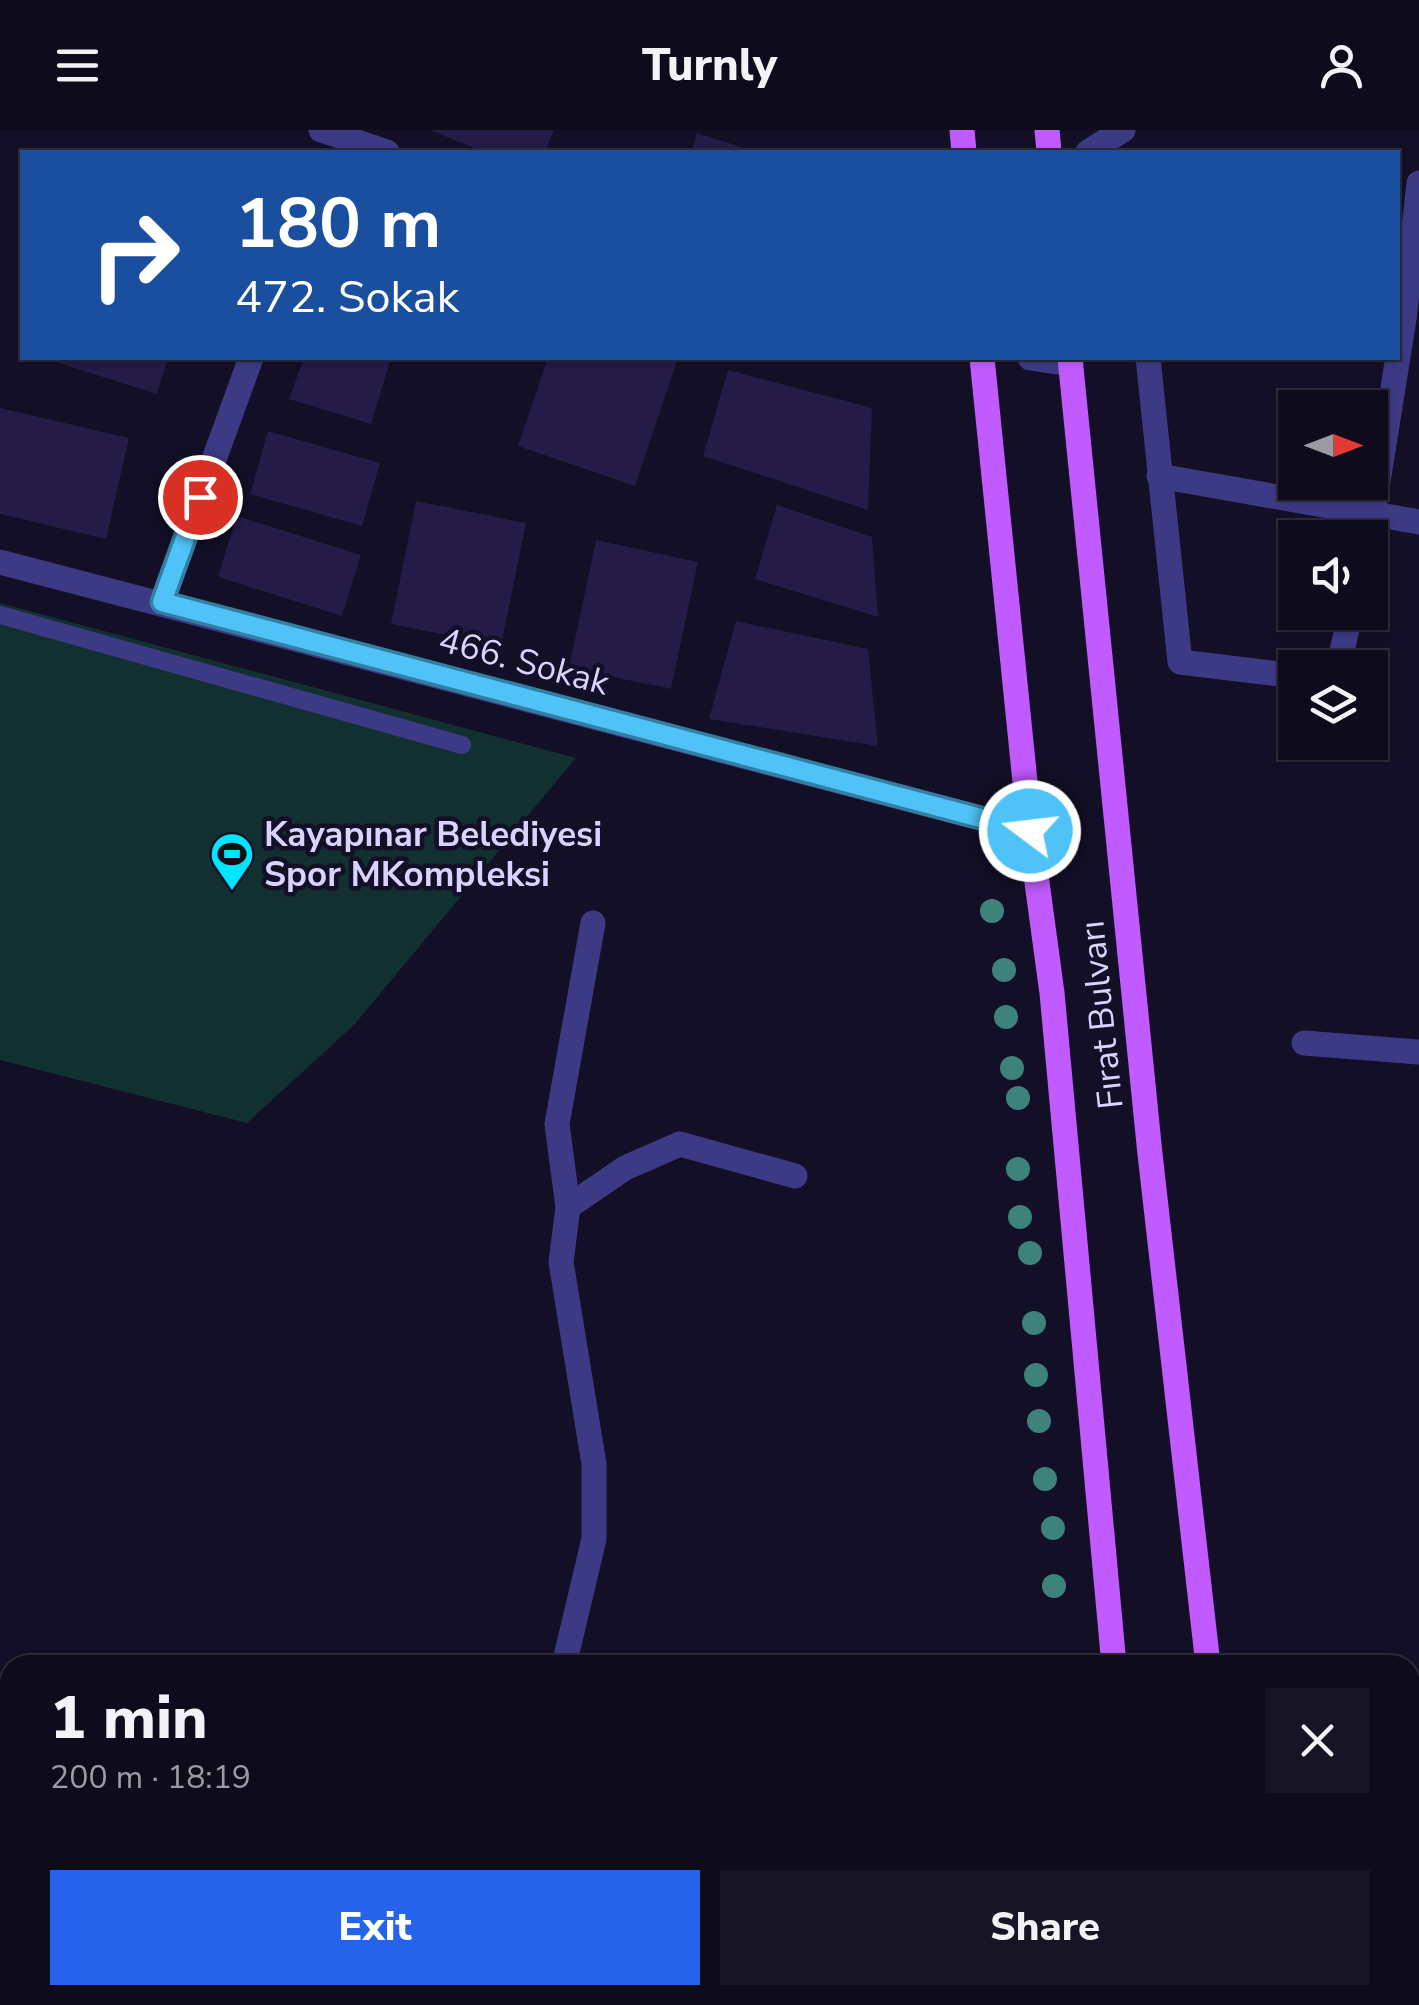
<!DOCTYPE html>
<meta charset="utf-8">
<style>
:root{--surface:#0e0b1c;--page:#171425;--text:#f1f3f6;--muted:#9b9ba3;--line:#2e2b3b;--accent:#2563eb}
body{margin:0;font-family:"Nunito Sans",sans-serif;background:var(--page);color:var(--text);height:100vh;display:flex;flex-direction:column;font-size:38px;white-space:nowrap}
*{box-sizing:border-box;margin:0}
p{font-size:32px;color:var(--muted)}
.icon{flex:none;width:55px;height:55px;fill:none;stroke:currentColor;stroke-width:2;stroke-linecap:round;stroke-linejoin:round}
.map{position:relative;flex:1;overflow:hidden}
.drawer{position:absolute;left:0px;top:1525px;width:1420px;height:350px;display:flex;flex-direction:column;background:var(--surface);border-radius:30px 30px 0 0;box-shadow:0 2px 8px #0004,0 0 0 2px var(--line)}
.drawer>*{flex:none}
.top-card{position:absolute;left:20px;top:20px;width:1380px;height:210px;border-radius:0px;box-shadow:0 2px 8px #0004,0 0 0 2px var(--line);background:#1a4fa0;color:#fff;overflow:hidden}
.needle{width:65px;rotate:90deg}
.controls{position:absolute;left:1278px;top:260px;display:grid;gap:20px}
.controls a{display:grid;place-items:center;width:110px;height:110px;border-radius:0px;background:var(--surface);box-shadow:0 2px 8px #0004,0 0 0 2px var(--line);font-size:50px}
.pin{position:absolute;display:grid;place-items:center;width:85px;height:85px;color:#fff;margin:-42px;border:5px solid #fff;border-radius:50%;box-shadow:0 2px 10px #0007}
.me{position:absolute;width:110px;margin:-55px;rotate:285deg;stroke-linejoin:round;filter:drop-shadow(0 0 8px #0008)}
.turn{display:flex;align-items:center;gap:35px;height:210px;padding:0 50px;font-size:45px}
.turn .icon{width:130px;height:130px;stroke-width:2.5}
.turn b{display:block;font-size:70px;line-height:85px}
.round{display:grid;place-items:center;flex:none;width:105px;height:105px;border-radius:0px;background:var(--page)}
.head{display:flex;align-items:center;justify-content:space-between;height:170px;padding:0 50px}
h1{font-size:60px;font-weight:800;line-height:75px}
.primary-button{display:flex;gap:20px;margin-top:auto;padding:20px 50px}
.primary-button a{flex:1;height:115px;border-radius:0px;background:var(--accent);color:#fff;font-size:40px;font-weight:800;line-height:115px;text-align:center}
.primary-button a+a{background:var(--page);color:var(--text)}
header{display:flex;justify-content:space-between;align-items:center;height:130px;padding:0 50px;background:var(--surface);font-size:45px;font-weight:800}
.map>svg:first-child{display:block}
.green{fill:#12302f}
.building{fill:#241b47}
.lines{fill:none;stroke-linecap:round;stroke-linejoin:round}
.service{stroke:#3d3a85;stroke-width:18}
.minor{stroke:#3d3a85;stroke-width:25}
.tertiary{stroke:#3d3a85;stroke-width:25}
.primary{stroke:#c25bff;stroke-width:25}
.tree{fill:#3d827b}
.route-casing{stroke:#337fa1;stroke-width:25}
.route{stroke:#4fc3f7;stroke-width:18}
.labels{text-anchor:middle;stroke-width:9;stroke-linejoin:round;paint-order:stroke}
.street-label{font-size:35px;fill:#d9d4ff;stroke:#130f26}
.poi-label{font-size:35px;font-weight:bold;fill:#d9d4ff;stroke:#130f26;text-anchor:start}
</style>
<header><svg class="icon" aria-label="menu" viewBox="0 0 24 24"><path d="M4 6h16M4 12h16M4 18h16"/></svg>Turnly<svg class="icon" aria-label="person" viewBox="0 0 24 24"><circle cx="12" cy="8" r="4"/><path d="M4 21q1-7 8-7t8 7"/></svg></header>
<div class="map">
<svg width="1419" height="1875" viewBox="0 0 1419 1875">
<rect width="100%" height="100%" fill="#130f26"/>
<path class="green" d="M 0,473 L 576,628 L 354,895 L 247,993 L 0,930 Z"/>
<path class="building" d="M 430,0 L 554,0 L 545,22 L 484,22 Z
M 697,3 L 757,22 L 691,22 Z
M 43,228 L 168,228 L 157,264 Z
M 304,228 L 391,228 L 371,294 L 289,269 Z
M 548,228 L 678,228 L 635,356 L 518,316 Z
M 728,240 L 872,278 L 868,380 L 703,326 Z
M 0,278 L 129,308 L 106,409 L 0,384 Z
M 268,301 L 380,333 L 362,396 L 250,364 Z
M 416,371 L 526,393 L 501,516 L 391,494 Z
M 777,375 L 872,407 L 878,487 L 755,449 Z
M 237,386 L 361,425 L 342,486 L 218,447 Z
M 596,410 L 698,432 L 671,559 L 569,538 Z
M 736,491 L 868,519 L 878,616 L 709,589 Z"/>
<g class="lines">
<path class="service" d="M 0,485 L 462,615
M 1028,1865 L 1028,1875
M 850,1875 L 860,1865"/>
<path class="minor" d="M 321,0 L 387,22
M 1088,22 L 1123,0
M 1030,228 L 1071,234
M 1148,228 L 1180,532 L 1295,546
M 1159,346 L 1419,392
M 1369,408 L 1404,189 L 1419,53
M 0,432 L 1030,701
M 162,472 L 251,228
M 1338,538 L 1351,482
M 1304,913 L 1419,922
M 568,1077 L 557,994 L 593,793
M 564,1535 L 594,1409 L 594,1334 L 561,1132 L 568,1077 L 625,1038 L 680,1014 L 795,1046
M 0,1582 L 10,1583"/>
<path class="tertiary" d="M 1410,1686 L 1419,1681"/>
<path class="primary" d="M 962,0 L 964,22
M 1047,0 L 1049,22
M 982,228 L 1030,701 L 1052,863 L 1114,1535
M 1070,228 L 1150,1024 L 1208,1535
M 1152,1865 L 1153,1875
M 1251,1865 L 1253,1875"/>
</g>
<g class="tree">
<circle cx="992" cy="781" r="12"/>
<circle cx="1004" cy="840" r="12"/>
<circle cx="1006" cy="887" r="12"/>
<circle cx="1012" cy="938" r="12"/>
<circle cx="1018" cy="968" r="12"/>
<circle cx="1018" cy="1039" r="12"/>
<circle cx="1020" cy="1087" r="12"/>
<circle cx="1030" cy="1123" r="12"/>
<circle cx="1034" cy="1193" r="12"/>
<circle cx="1036" cy="1245" r="12"/>
<circle cx="1039" cy="1291" r="12"/>
<circle cx="1045" cy="1349" r="12"/>
<circle cx="1053" cy="1398" r="12"/>
<circle cx="1054" cy="1456" r="12"/>
</g>
<g class="lines">
<g class="route-casing">
<path id="route" d="M 200,367 L 162,472 L 1030,701"/>
</g>
<use href="#route" class="route"/>
</g>
<defs>
<g id="stadium-pin" transform="scale(2.25)"><path d="M0 17L-7.5 6A9.5 9.5 0 1 1 7.5 6Z" fill="#00e5ff" stroke="#130f26"/><path d="M0-5a6.5 5 0 1 0 0 10a6.5 5 0 1 0 0-10ZM-3.5-1.8h7v3.6h-7Z" fill="#111"/></g>
</defs>
<g fill-rule="evenodd">
<use href="#stadium-pin" x="232" y="724"/>
</g>
<g class="labels">
<g class="street-label">
<text transform="translate(524 531) rotate(15)" y="12">466. Sokak</text>
<text transform="translate(1101 885) rotate(-96)" y="12">Fırat Bulvarı</text>
</g>
<g class="poi-label">
<text x="264" y="716">Kayapınar Belediyesi<tspan x="264" dy="40">Spor MKompleksi</tspan></text>
</g>
</g>
</svg>
<div class="controls">
<a><svg class="needle" viewBox="-14 -14 28 28"><path d="M0-13l5 13h-10z" fill="#e53935"/><path d="M0 13l5-13h-10z" fill="#9b9ba3"/></svg></a>
<a><svg class="icon" aria-label="sound" viewBox="0 0 24 24"><path d="M4 9h4l5-4v14l-5-4H4zM17 9q2 3 0 6"/></svg></a>
<a><svg class="icon" aria-label="layers" viewBox="0 0 24 24"><path d="M12 4l9 5-9 5-9-5zM3 14l9 5 9-5"/></svg></a>
</div>
<div class="pin" style="left:200px;top:367px;background:#d93025"><svg class="icon" aria-label="arrive" viewBox="0 0 24 24"><path d="M6 21V4h12l-3 4 3 4H6"/></svg></div>
<svg class="me" style="left:1030px;top:701px" viewBox="-20 -20 40 40"><circle r="17" fill="#4fc3f7" stroke="#fff" stroke-width="3"/><path d="M0-11L8 9 0 5-8 9z" fill="#fff"/></svg>
<div class="top-card">
<div class="turn"><svg class="icon" aria-label="right" viewBox="0 0 24 24"><path d="M7 20v-9h11M14 6l5 5-5 5"/></svg><div><b>180 m</b>472. Sokak</div></div>
</div>
<section class="drawer">
<div class="head"><div><h1>1 min</h1><p>200 m · 18:19</p></div><a class="round"><svg class="icon" aria-label="close" viewBox="0 0 24 24"><path d="M6 6l12 12M18 6L6 18"/></svg></a></div>
<div class="primary-button"><a>Exit</a><a>Share</a></div>
</section>
</div>
